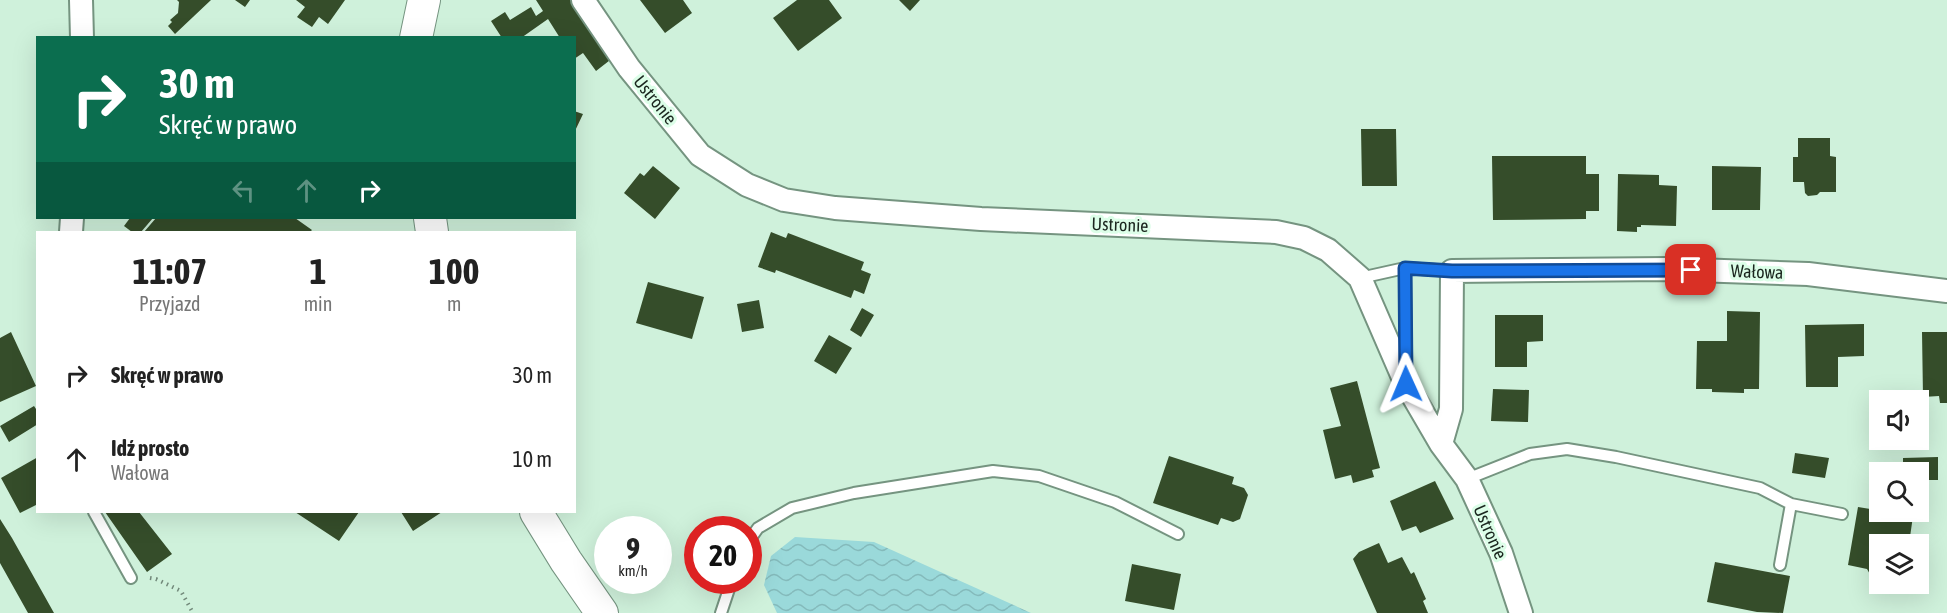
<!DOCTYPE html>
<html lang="pl">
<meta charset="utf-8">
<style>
:root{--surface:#fff;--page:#f2f2f2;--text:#222;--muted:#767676}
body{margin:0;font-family:"Asap Condensed",sans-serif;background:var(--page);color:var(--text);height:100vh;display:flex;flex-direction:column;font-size:22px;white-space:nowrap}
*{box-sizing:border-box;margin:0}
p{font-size:20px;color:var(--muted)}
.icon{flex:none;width:33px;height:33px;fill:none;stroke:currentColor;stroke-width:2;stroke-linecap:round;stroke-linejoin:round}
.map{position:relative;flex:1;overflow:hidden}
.panel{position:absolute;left:36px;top:231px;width:540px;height:282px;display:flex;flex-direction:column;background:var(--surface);border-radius:0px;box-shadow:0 6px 24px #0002}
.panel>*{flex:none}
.hud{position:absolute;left:36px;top:36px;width:540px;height:183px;border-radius:0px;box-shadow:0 6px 24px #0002;background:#0b6e4f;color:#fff;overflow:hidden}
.controls{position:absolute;left:1869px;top:390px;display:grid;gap:12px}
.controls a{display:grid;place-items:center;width:60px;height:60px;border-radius:0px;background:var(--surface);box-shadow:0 6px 24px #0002;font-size:30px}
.speed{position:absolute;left:594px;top:516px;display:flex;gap:12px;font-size:30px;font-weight:700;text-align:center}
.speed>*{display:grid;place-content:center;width:78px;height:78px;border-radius:50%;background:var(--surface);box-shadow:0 6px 24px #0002;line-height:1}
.speed small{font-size:15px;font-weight:400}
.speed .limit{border:9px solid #d22;background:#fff;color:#111}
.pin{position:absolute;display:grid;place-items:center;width:51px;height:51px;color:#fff;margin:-26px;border-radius:12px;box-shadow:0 3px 9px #0006}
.me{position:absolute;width:66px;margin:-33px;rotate:359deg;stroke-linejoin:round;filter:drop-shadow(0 0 4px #0008)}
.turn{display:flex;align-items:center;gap:21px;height:126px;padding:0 24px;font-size:27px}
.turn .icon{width:78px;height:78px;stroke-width:2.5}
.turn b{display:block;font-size:42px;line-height:51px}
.lanes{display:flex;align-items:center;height:57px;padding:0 24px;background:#0003;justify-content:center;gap:30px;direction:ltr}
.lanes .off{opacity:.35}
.eta{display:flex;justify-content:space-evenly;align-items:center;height:102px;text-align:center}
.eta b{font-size:36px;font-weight:700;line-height:42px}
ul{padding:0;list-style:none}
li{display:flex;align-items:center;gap:18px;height:84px;padding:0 24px}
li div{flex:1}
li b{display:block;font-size:22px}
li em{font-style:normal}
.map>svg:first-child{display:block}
.water{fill:url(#water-waves)}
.building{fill:#354d2a}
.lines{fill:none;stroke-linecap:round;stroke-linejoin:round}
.lane-casing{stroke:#759480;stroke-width:14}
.street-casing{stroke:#759480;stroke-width:26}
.secondary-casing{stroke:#759480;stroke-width:34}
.path{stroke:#72897a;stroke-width:4;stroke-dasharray:1.5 4.5;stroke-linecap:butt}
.lane{stroke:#fff;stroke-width:10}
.street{stroke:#fff;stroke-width:22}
.secondary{stroke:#fff;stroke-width:32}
.route-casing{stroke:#114b97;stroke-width:15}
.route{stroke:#1a73e8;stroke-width:10}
.labels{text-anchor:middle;stroke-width:6;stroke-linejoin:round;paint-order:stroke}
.street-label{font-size:18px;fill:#1a261e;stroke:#dcfee8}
</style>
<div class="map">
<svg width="1947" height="613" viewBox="0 0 1947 613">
<defs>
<pattern id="water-waves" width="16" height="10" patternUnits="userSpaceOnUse" patternTransform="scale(1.5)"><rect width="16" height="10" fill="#9ad9da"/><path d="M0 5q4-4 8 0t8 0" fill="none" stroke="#84babb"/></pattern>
</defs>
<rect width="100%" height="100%" fill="#cff1db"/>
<path class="water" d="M 795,537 L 874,542 L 1031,613 L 777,613 L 764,585 L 771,556 Z"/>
<path class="building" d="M 177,0 L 211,0 L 175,34 L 168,26 L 172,22 L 170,20 L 178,13 L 179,2 Z
M 235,0 L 250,0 L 245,7 Z
M 296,0 L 345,0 L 328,24 L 319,17 L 312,27 L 297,17 L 305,7 Z
M 536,0 L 575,0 L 614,57 L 596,71 L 583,53 L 574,59 L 574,38 L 560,38 L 548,19 L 521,38 L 502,38 L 491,21 L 505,12 L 510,20 L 531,7 L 536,16 L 543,11 Z
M 640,0 L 683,0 L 692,13 L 665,33 Z
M 797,0 L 829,0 L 842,18 L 798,51 L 773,18 Z
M 899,0 L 920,0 L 910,11 Z
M 574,111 L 583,114 L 574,133 Z
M 1361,129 L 1396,129 L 1397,186 L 1362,186 Z
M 1798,138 L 1830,138 L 1830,156 L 1836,157 L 1836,192 L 1820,192 L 1817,195 L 1808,196 L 1805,193 L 1804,182 L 1793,182 L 1793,157 L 1798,157 Z
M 1492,156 L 1586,156 L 1586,174 L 1599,174 L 1599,211 L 1586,211 L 1586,219 L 1493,220 Z
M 653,166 L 680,188 L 655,219 L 624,193 L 640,173 L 644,176 Z
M 1712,166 L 1761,167 L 1760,210 L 1712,210 Z
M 1618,174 L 1659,175 L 1659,185 L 1677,186 L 1676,226 L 1641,225 L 1641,227 L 1637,227 L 1637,232 L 1617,231 Z
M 130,218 L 153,218 L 141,232 L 132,232 L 124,226 Z
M 156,218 L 295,218 L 312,230 L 310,232 L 144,232 Z
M 771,232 L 786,238 L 788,233 L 864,262 L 861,270 L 871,274 L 864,294 L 854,290 L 851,298 L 776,270 L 775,273 L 758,267 Z
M 648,282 L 704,297 L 692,339 L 636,323 Z
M 759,300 L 764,328 L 742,332 L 737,304 Z
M 862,308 L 874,315 L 861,337 L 850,330 Z
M 1727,311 L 1760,312 L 1759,389 L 1744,389 L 1744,393 L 1712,392 L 1712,389 L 1696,389 L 1697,341 L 1727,341 Z
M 1495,315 L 1543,315 L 1543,341 L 1527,342 L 1527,367 L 1495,367 Z
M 1864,324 L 1864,356 L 1838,357 L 1838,387 L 1806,387 L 1805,325 Z
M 11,332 L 36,386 L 0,402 L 0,338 Z
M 1922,332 L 1947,332 L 1947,403 L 1940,403 L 1939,396 L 1923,397 Z
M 829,335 L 852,348 L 836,374 L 814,361 Z
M 1357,381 L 1380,468 L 1372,470 L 1374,477 L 1353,483 L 1351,475 L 1335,479 L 1323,430 L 1341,426 L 1330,388 Z
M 1493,389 L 1529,390 L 1528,422 L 1491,421 Z
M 34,406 L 38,412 L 38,424 L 9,442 L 0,426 Z
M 1795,453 L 1829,458 L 1825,478 L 1792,473 Z
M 1169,456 L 1234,477 L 1232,484 L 1244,488 L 1248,495 L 1240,519 L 1233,522 L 1221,518 L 1218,525 L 1153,503 Z
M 38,457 L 38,504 L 20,513 L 1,478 Z
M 1938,457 L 1938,480 L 1918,480 L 1918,472 L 1903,472 L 1903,458 Z
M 1435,481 L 1454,519 L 1420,533 L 1416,526 L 1402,531 L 1390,501 Z
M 1858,507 L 1913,516 L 1909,544 L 1880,544 L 1880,578 L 1871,576 L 1867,569 L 1848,565 Z
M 105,512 L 139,512 L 172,554 L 147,572 Z
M 295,512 L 359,512 L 339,541 Z
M 401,512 L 442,512 L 413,531 Z
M 0,519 L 12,538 L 54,613 L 28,613 L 0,563 Z
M 1379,543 L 1388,563 L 1402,557 L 1411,574 L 1414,572 L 1426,599 L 1423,601 L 1428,613 L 1377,613 L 1353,559 L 1359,552 Z
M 1715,562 L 1790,576 L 1783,613 L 1757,612 L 1707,602 Z
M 1132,564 L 1181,574 L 1174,610 L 1125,601 Z"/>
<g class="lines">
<g class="lane-casing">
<path id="lane" d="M 1405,268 L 1406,368
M 1360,278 L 1405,268 L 1452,271
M 1467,479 L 1530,454 L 1567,449 L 1616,457 L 1760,488 L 1791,504 L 1842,514
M 94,512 L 131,578
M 748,542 L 758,528 L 792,508 L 854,493 L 993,471 L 1039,476 L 1115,502 L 1178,534
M 1780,565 L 1791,504
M 721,613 L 732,580"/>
</g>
<g class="street-casing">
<path id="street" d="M 81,0 L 82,38
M 583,0 L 629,68 L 700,155 L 747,185 L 784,200 L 835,208 L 981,219 L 1276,232 L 1304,238 L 1328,250 L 1360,278 L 1406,384 L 1441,444 L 1467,479 L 1501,553 L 1521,613
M 71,232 L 72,218
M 1441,444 L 1451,409 L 1452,271 L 1668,269 L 1808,274 L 1947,291"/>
</g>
<g class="secondary-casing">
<path id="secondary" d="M 416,38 L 424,0
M 430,218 L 432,232
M 536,512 L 566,561 L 602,613"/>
</g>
<path class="path" d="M 150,578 L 156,579 L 181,591 L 193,613"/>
<use href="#lane" class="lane"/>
<use href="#street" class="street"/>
<use href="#secondary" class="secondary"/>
</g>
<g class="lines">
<g class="route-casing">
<path id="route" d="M 1406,384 L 1405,268 L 1452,271 L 1691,270"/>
</g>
<use href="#route" class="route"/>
</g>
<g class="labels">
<g class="street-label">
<text transform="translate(655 100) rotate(51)" y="6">Ustronie</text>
<text transform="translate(1120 225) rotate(2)" y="6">Ustronie</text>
<text transform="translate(1757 272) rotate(2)" y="6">Wałowa</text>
<text transform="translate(1490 532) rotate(66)" y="6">Ustronie</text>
</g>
</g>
</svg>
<div class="controls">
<a><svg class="icon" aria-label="sound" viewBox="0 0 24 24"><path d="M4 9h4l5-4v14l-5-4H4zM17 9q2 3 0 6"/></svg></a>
<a><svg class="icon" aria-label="search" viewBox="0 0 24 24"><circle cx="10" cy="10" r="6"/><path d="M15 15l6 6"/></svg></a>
<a><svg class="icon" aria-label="layers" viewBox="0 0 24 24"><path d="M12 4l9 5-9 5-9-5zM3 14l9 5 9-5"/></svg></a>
</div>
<div class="speed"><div>9<small>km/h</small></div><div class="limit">20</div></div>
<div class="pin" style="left:1691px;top:270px;background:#d93025"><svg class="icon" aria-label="arrive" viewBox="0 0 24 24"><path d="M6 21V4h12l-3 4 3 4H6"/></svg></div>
<svg class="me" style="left:1406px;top:384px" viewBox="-20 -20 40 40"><path d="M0-17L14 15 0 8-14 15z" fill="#1a73e8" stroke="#fff" stroke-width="4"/></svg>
<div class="hud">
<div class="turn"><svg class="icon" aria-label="right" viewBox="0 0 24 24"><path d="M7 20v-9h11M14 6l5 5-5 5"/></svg><div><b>30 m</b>Skręć w prawo</div></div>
<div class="lanes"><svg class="icon off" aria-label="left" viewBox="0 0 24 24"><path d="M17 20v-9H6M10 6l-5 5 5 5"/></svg><svg class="icon off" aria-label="ahead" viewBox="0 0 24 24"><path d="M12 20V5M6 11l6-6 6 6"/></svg><svg class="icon" aria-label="right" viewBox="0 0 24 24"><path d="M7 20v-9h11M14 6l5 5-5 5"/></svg></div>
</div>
<section class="panel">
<div class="eta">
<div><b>11:07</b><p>Przyjazd</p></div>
<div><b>1</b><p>min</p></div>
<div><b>100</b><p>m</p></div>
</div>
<ul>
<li><svg class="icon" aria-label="right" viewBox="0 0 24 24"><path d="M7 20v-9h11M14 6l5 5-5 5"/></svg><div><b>Skręć w prawo</b></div><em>30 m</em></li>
<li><svg class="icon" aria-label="ahead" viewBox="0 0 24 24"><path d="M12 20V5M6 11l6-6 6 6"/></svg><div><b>Idź prosto</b><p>Wałowa</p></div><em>10 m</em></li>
</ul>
</section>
</div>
